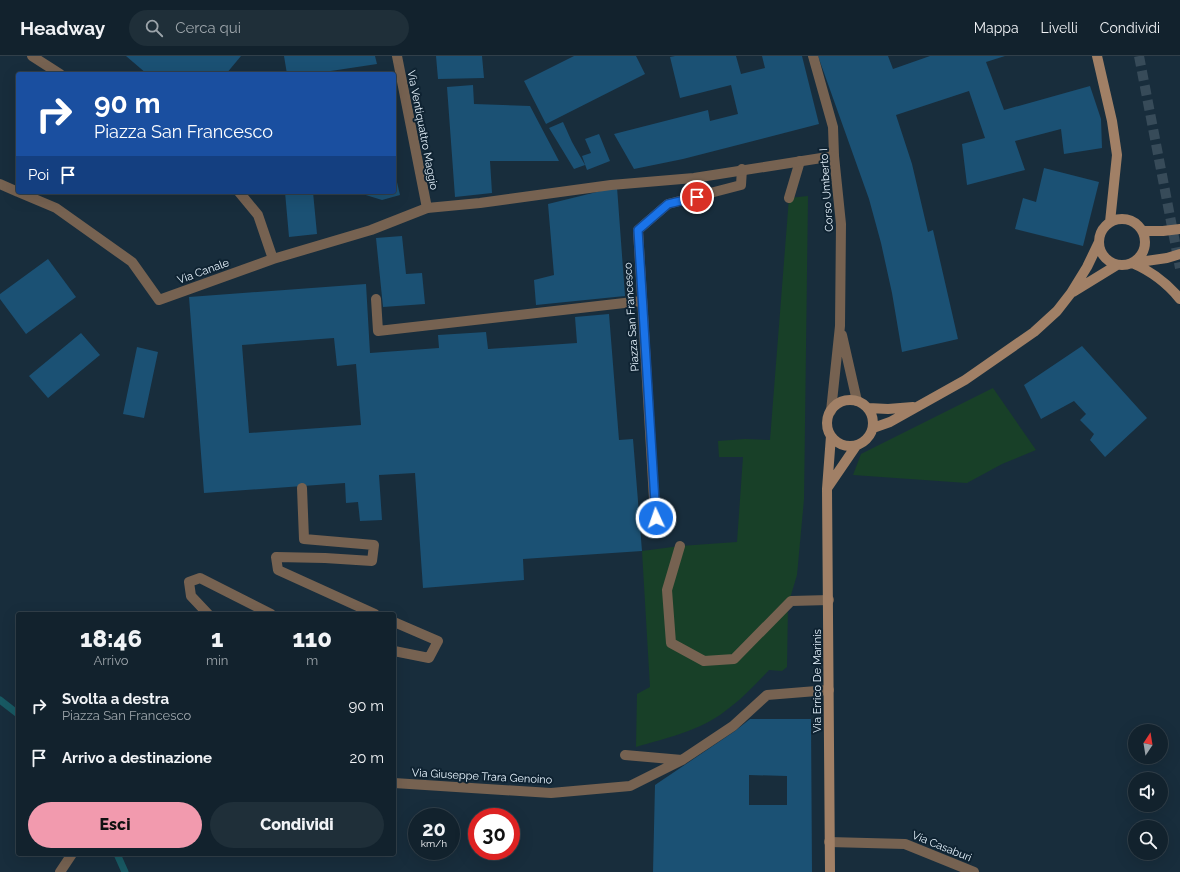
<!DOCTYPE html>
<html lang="it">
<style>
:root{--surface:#12222d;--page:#1f2f39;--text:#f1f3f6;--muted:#9ca4aa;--line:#313f49;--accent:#f29aae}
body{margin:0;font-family:Raleway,sans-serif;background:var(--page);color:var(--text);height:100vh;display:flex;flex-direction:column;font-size:15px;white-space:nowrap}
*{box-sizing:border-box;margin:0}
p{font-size:13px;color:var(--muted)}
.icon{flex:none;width:22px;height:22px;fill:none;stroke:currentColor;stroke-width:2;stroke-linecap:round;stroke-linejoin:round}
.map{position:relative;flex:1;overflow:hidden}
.sheet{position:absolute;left:16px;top:556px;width:380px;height:244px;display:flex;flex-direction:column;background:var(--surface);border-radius:4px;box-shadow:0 4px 16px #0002,0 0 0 1px var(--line)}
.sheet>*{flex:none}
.top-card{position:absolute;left:16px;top:16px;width:380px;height:122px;border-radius:4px;box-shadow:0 4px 16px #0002,0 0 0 1px var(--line);background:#1a4fa0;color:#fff;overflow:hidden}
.needle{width:26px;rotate:12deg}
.tools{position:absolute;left:1128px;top:668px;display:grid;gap:8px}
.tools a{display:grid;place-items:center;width:40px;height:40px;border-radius:50%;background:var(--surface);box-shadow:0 4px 16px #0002,0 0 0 1px var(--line);font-size:20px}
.speed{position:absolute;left:408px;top:752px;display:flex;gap:8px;font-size:20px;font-weight:700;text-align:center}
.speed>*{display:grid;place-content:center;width:52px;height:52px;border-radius:50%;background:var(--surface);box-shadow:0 4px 16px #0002,0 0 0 1px var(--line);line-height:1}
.speed small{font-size:10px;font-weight:400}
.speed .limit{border:6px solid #d22;background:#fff;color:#111}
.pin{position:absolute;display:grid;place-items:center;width:34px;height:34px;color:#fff;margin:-17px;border:2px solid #fff;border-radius:50%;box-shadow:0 1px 4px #0007}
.me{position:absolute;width:44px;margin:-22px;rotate:357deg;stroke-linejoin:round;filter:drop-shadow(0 0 3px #0008)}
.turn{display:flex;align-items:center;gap:14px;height:84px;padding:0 12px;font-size:18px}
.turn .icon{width:52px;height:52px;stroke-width:2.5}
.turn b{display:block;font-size:28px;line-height:34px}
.then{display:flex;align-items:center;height:38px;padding:0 12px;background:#0003;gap:8px;font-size:15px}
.eta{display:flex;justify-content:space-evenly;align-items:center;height:68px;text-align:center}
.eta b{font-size:24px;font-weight:800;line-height:28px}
.action{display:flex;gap:8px;margin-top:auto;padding:8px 12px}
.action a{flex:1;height:46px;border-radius:24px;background:var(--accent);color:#111;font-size:16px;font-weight:800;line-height:46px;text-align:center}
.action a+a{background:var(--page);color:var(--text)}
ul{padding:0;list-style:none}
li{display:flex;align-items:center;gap:12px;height:52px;padding:0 12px}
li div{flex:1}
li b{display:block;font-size:15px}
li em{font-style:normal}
header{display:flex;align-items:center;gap:24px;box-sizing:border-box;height:56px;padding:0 20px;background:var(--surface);border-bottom:1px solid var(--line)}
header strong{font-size:19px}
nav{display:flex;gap:22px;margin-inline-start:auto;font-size:14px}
.search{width:280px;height:36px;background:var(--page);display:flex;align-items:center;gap:10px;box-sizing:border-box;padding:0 14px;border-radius:22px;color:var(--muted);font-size:15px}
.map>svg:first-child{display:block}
.green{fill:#184028}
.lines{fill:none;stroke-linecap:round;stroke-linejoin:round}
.stream{stroke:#185963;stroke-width:7}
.building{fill:#1b5174;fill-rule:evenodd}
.primary-tunnel{stroke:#374b59;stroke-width:10;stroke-dasharray:10 5;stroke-linecap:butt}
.service{stroke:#766251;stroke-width:10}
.pedestrian{stroke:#766251;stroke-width:10}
.minor{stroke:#766251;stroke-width:10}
.tertiary{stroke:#766251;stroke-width:10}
.secondary{stroke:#a18066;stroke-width:10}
.route-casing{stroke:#114b97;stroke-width:10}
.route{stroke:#1a73e8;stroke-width:7}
.labels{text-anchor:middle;stroke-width:4;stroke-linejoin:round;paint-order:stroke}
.street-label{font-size:11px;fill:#e8f5ff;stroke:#0f2332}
</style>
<header>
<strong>Headway</strong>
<div class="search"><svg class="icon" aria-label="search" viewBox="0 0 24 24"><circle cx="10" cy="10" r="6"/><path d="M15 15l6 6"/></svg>Cerca qui</div>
<nav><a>Mappa</a><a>Livelli</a><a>Condividi</a></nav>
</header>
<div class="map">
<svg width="1180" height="816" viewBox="0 0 1180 816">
<rect width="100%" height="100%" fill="#182d3c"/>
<path class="green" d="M 808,140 L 804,443 L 797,519 L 788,549 L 787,611 L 782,615 L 769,614 C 755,629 741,644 724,656 C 699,675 666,682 636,691 L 637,638 L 650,631 L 642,495 L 680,490 L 737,486 L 743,401 L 719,401 L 718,385 L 745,383 L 770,384 L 789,142 Z
M 993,332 L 1036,394 L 1002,408 L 967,427 L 853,419 L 861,398 Z"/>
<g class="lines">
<path class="stream" d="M 0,644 L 18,658
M 117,798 L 125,816"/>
</g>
<path class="building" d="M 126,0 L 241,0 L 226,18 L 147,18 Z
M 284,0 L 375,0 L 377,8 L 311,18 L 287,18 Z
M 436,0 L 482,0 L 484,22 L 438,23 Z
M 574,0 L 636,0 L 645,18 L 546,68 L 524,25 Z
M 675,0 L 736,0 L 741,18 L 765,12 L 762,0 L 802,0 L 819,68 L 683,103 L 634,113 L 614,78 L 708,54 L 710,65 L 738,58 L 731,29 L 680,42 L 670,1 Z
M 818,0 L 888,0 L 893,13 L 930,0 L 1005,0 L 986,6 L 1004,54 L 1090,30 L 1101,63 L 1102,92 L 1064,98 L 1061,73 L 1015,85 L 1025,114 L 967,129 L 962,88 L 985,82 L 969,35 L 896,59 L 912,108 L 928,176 L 933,174 L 958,283 L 902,296 L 892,237 L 881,187 L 869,143 Z
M 473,29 L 474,48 L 530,50 L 559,105 L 490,105 L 492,137 L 455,141 L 447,31 Z
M 563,66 L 572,86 L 585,109 L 574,113 L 549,72 Z
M 599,78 L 610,105 L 587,114 L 582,100 L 591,97 L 585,83 Z
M 1044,112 L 1099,126 L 1083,190 L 1015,173 L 1023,142 L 1036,146 Z
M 394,113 L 400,139 L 382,144 L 356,136 L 394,136 Z
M 617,131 L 625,240 L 536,249 L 534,224 L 554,219 L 548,148 Z
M 285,136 L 313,136 L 317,178 L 289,181 Z
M 402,180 L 406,218 L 422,217 L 425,248 L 383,251 L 376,182 Z
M 48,203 L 76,241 L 26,278 L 0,243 L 0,238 Z
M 366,228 L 370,297 L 439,292 L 438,279 L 486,276 L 488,293 L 577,287 L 575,261 L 609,258 L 619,384 L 633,383 L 642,495 L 523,503 L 524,524 L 423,532 L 415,417 L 379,419 L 382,464 L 360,465 L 358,446 L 346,447 L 345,427 L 204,437 L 189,241 ZM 334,282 L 337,310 L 356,308 L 361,369 L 249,377 L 242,289 Z
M 81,277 L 100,299 L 48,342 L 29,320 Z
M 1082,290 L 1147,362 L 1105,401 L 1090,384 L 1094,378 L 1080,364 L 1086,358 L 1074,345 L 1041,363 L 1024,329 Z
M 137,291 L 158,296 L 144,362 L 123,358 Z
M 750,663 L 811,663 L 812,816 L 653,816 L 655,729 L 735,675 ZM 749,719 L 787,720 L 787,749 L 749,749 Z"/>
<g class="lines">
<path class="primary-tunnel" d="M 1139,0 L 1180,212"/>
<path class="service" d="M 789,142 L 800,105
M 376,243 L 378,275 L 642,245
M 302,432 L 304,483 L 374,489 L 372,505 L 325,502 L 276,501 L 278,514 L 375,558
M 680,490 L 667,534 L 671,587 L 704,605 L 734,603 L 791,545 L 829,544
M 208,558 L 191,540 L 189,526 L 200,522 L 271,558
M 394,566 L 438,585 L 429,602 L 394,595"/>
<path class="pedestrian" d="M 813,0 L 833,71 L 834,100"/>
<path class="minor" d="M 32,0 L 60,18
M 0,128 L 18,136
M 18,136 L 56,152 L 132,206 L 159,244 L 273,203 L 371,174 L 427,152
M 239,136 L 258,159 L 273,203
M 656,477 L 638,174 L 668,148 L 741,129 L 742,113
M 625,699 L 682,704
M 394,727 L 551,737 L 630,730 L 682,704 L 733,670 L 767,639 L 829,634
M 829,786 L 905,788 L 974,816
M 60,816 L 72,798"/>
<path class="tertiary" d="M 397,0 L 427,152 L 480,147 L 611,129 L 694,122 L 834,100 L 841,168 L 840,270 L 831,355
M 842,279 L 857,345"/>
<path class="secondary" d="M 1097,0 L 1112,65 L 1117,99 L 1110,166
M1099 186a23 23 0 1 1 46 0a23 23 0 1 1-46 0Z
M 1143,175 L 1163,175 L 1180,173
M 1132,207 C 1151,215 1167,227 1180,243
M 1132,207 L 1167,202 L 1180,198
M 1073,236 L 1117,209
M827 367a23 23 0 1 1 46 0a23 23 0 1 1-46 0Z
M 868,352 L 888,353 L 913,351
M 873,372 L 890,366 L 965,324 L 1034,276 L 1057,255 L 1071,237 L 1087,211 L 1099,186
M 828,431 L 856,390
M 830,816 L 827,433 L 831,380"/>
</g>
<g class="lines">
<g class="route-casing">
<path id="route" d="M 656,462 L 638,174 L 668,148 L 697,141"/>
</g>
<use href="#route" class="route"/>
</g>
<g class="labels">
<g class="street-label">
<text transform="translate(423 74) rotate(79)" y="4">Via Ventiquattro Maggio</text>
<text transform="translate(826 134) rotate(-94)" y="4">Corso Umberto I</text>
<text transform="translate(203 215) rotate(-20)" y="4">Via Canale</text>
<text transform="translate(631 261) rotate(-94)" y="4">Piazza San Francesco</text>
<text transform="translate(817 625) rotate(-90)" y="4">Via Errico De Marinis</text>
<text transform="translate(482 720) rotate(3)" y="4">Via Giuseppe Trara Genoino</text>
<text transform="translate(942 790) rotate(22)" y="4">Via Casaburi</text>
</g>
</g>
</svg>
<div class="tools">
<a><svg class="needle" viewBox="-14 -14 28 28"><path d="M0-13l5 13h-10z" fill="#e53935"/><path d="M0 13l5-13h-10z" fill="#9ca4aa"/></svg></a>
<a><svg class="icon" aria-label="sound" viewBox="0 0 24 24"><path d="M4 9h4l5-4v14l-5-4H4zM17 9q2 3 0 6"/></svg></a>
<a><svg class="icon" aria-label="search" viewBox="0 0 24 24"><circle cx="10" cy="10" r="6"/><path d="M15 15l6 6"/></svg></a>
</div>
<div class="speed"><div>20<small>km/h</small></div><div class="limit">30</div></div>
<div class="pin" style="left:697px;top:141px;background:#d93025"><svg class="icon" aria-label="arrive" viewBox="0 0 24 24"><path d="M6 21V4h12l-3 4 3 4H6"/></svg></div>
<svg class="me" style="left:656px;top:462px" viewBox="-20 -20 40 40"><circle r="17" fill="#1a73e8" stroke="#fff" stroke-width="3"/><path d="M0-11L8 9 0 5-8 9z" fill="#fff"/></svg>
<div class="top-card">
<div class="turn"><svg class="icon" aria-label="right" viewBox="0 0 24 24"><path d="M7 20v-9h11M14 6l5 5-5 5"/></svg><div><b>90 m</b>Piazza San Francesco</div></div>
<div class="then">Poi<svg class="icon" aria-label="arrive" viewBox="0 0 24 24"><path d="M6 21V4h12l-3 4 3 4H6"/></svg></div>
</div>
<section class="sheet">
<div class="eta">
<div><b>18:46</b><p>Arrivo</p></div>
<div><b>1</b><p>min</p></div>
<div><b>110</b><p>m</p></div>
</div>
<ul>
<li><svg class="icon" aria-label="right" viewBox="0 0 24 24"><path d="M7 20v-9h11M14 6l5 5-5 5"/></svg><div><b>Svolta a destra</b><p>Piazza San Francesco</p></div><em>90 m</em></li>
<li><svg class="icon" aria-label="arrive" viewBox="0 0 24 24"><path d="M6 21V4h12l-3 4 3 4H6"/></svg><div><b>Arrivo a destinazione</b></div><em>20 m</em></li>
</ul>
<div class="action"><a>Esci</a><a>Condividi</a></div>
</section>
</div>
